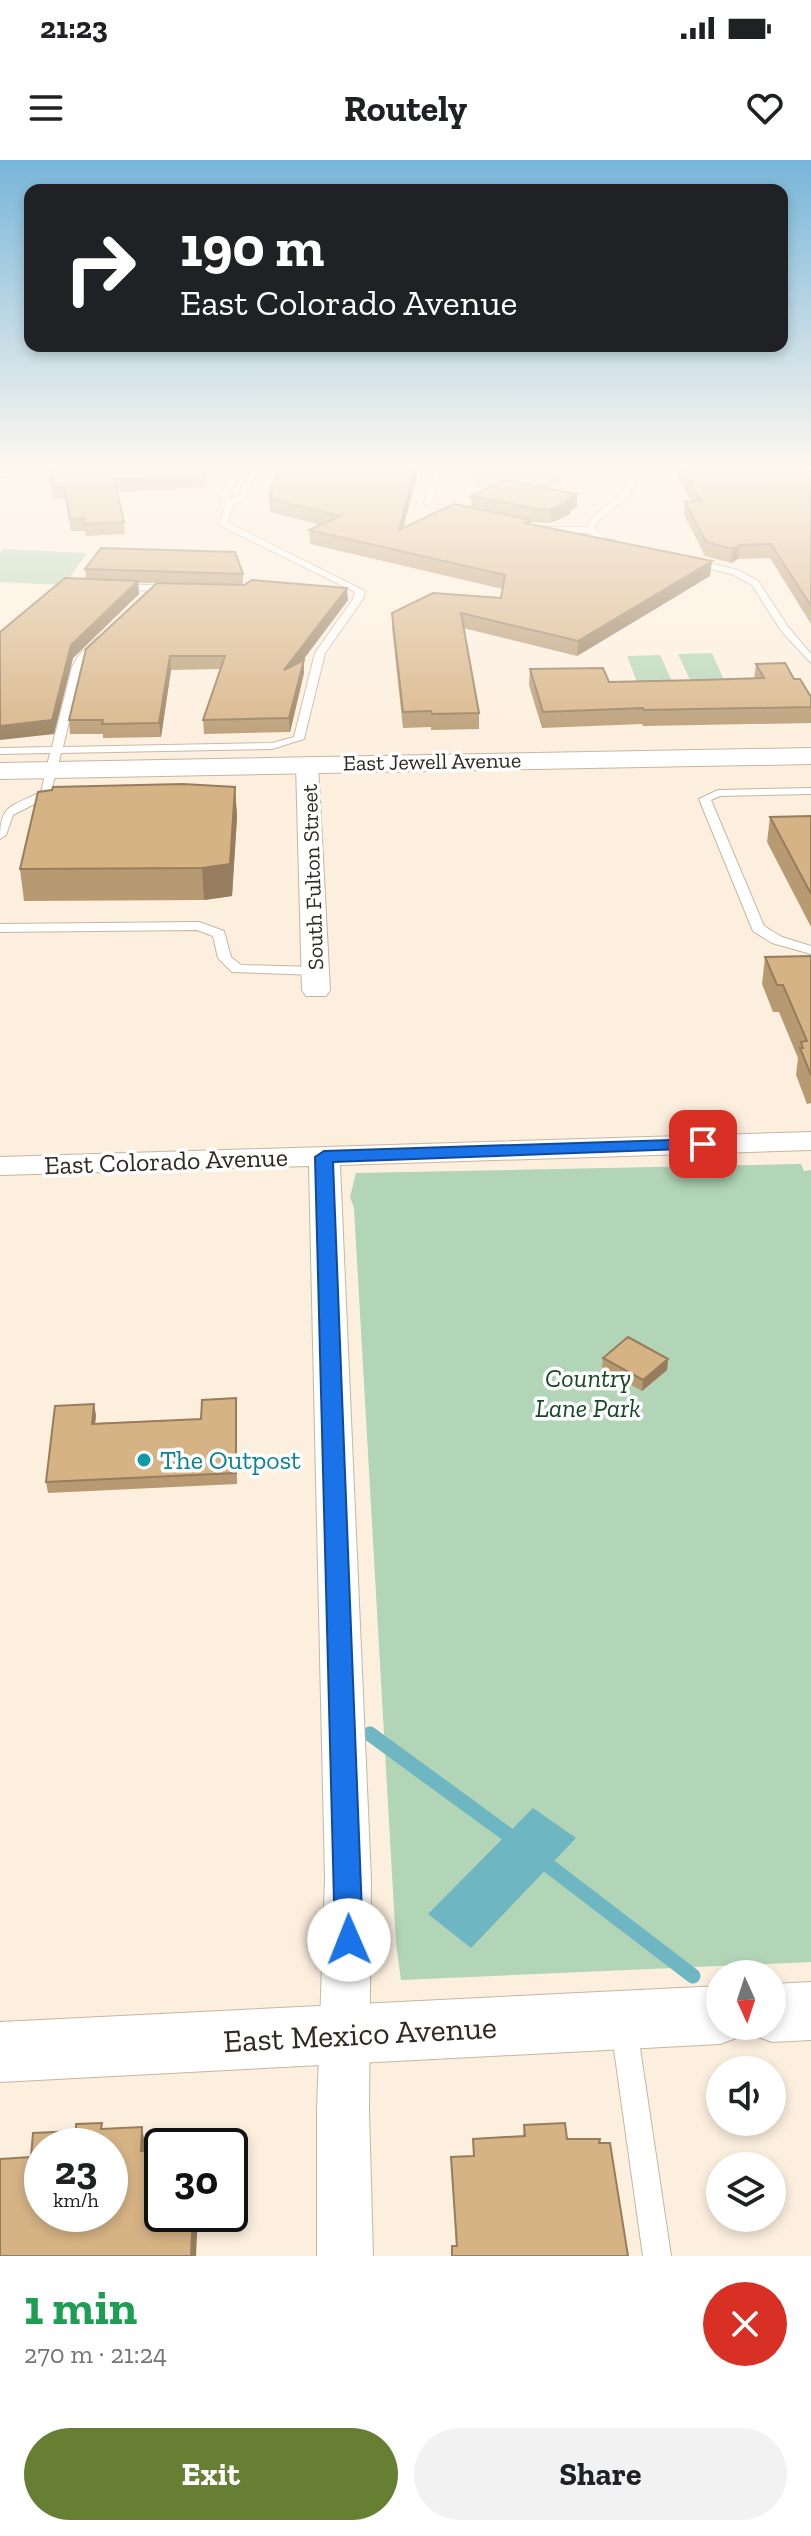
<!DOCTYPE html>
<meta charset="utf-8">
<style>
:root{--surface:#fff;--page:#f2f2f2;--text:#202124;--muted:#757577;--accent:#667f33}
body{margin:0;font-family:"Zilla Slab",serif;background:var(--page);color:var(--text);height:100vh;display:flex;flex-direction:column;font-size:30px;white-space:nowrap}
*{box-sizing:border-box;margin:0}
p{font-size:26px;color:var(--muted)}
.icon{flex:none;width:44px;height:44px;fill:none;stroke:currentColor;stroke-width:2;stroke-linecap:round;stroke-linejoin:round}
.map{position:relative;height:2096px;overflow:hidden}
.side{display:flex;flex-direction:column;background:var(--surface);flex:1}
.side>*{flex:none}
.hud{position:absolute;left:24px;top:24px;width:764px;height:168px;border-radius:16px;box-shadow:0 4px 12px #0003;background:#202124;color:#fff;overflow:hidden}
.needle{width:52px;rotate:177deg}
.buttons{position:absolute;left:706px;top:1800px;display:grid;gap:16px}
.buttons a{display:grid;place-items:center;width:80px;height:80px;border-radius:50%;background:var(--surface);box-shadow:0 4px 12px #0003;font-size:40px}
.speed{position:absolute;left:24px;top:1968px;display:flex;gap:16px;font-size:40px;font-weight:700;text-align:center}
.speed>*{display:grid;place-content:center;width:104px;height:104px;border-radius:50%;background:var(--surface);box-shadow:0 4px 12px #0003;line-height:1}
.speed small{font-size:20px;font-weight:400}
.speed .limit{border:4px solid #111;border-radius:12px;background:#fff;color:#111}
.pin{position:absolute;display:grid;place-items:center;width:68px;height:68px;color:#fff;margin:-34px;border-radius:16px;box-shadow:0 4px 12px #0006}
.me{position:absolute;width:88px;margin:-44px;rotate:359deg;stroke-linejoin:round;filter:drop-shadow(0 0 6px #0008)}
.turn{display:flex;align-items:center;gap:28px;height:168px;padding:0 24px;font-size:36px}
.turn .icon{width:104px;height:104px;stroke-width:2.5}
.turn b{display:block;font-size:56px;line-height:68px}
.round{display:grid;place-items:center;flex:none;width:84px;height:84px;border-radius:42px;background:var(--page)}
.head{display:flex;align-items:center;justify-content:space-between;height:136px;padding:0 24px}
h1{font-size:48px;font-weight:800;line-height:60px;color:#1e9e55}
.cta{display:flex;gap:16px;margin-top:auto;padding:16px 24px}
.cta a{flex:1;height:92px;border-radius:48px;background:var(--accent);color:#fff;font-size:32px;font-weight:800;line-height:92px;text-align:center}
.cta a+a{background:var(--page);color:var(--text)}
.status{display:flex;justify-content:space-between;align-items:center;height:56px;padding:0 40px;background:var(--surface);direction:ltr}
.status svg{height:22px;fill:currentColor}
header{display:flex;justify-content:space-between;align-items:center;height:104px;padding:0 24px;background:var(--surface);font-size:36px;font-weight:800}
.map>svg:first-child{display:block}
.green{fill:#b1d5b6}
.water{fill:#6fb6c3}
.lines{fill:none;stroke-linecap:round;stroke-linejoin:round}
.stream{stroke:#6fb6c3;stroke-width:15}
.service-casing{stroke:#c6b6a1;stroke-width:2}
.minor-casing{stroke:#c6b6a1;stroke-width:2}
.tertiary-casing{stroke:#c6b6a1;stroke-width:2}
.service{fill:#fff;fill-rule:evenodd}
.minor{fill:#fff;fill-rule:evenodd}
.tertiary{fill:#fff;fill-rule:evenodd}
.wall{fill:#b89a72}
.shaded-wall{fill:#967d5d}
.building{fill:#d6b385;stroke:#967d5d;stroke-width:2;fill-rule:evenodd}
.route{fill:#1a73e8;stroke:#114b97;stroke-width:2}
.culture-dot{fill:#0f9aa8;stroke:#fff;stroke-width:3}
.labels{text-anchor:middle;stroke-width:7;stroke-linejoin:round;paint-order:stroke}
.far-street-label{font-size:22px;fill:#302921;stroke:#fff}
.street-label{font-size:26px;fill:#302921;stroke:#fff}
.park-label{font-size:26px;font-style:italic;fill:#154823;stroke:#fff}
.culture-label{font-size:26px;fill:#0d838f;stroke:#fff;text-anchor:start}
.near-street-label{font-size:32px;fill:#302921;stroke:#fff}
</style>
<div class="status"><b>21:23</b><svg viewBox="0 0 49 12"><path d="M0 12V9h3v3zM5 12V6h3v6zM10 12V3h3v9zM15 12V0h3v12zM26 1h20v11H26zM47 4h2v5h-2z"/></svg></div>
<header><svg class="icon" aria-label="menu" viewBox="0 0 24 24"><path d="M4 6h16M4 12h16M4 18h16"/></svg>Routely<svg class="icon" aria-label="heart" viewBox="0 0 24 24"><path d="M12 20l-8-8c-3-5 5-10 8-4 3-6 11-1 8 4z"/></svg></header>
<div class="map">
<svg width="811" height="2096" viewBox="0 0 811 2096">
<rect width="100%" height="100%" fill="#fdefde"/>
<path class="green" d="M 471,308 L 556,308 L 563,326 L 476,327 Z
M 3,389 L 87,393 L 64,425 L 0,422 L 0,393 Z
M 712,493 L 724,520 L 690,520 L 678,494 Z
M 660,495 L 672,521 L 637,522 L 627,496 Z
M 801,1004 L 804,1011 L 811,1010 L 811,1802 L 401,1820 L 396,1784 L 354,1048 L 350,1037 L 356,1013 Z"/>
<path class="water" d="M 533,1648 L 576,1678 L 471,1788 L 428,1754 Z"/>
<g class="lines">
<path class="stream" d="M 370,1574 L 507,1674
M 549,1706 L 693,1816"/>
<g class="service-casing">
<path id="service" d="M 234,308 L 242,308 L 228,336 L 231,339 L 239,336 L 251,308 L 259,308 L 245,340 L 234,344 L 227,362 L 365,431 L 363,439 L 325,493 L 304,579 L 272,589 L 61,593 L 50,636 L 13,655 L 6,675 L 0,679 C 0,643 12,647 41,632 L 50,593 L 0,594 L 0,588 L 52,587 L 72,507 L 79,495 L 98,477 L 106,479 L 86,498 L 82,507 L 63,587 L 272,583 L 294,577 L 315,493 L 353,439 L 355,432 L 219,365 L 226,343 L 220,336 Z
M 433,308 L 441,308 L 432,343 L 466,352 L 466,356 L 424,344 Z
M 630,308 L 638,308 C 639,338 612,345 595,365 L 595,369 L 605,378 L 622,384 L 622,388 L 599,382 L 589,373 L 540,373 L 536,370 L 540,367 L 587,367 C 599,342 630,342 630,308 Z
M 0,313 L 8,313 L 9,315 L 0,317 Z
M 692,399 L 738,410 L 758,421 L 789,468 L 811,494 L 811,503 L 782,472 L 752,425 L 732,414 L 689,404 L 689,400 Z
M 119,424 L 172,426 L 177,429 L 172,432 L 116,429 L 116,425 Z
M 811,628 L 811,634 L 720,636 L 711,640 L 764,766 L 782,777 L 811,786 L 811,794 L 772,783 L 753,771 L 699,639 L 718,630 Z
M 199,762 L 224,771 L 231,797 L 241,805 L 315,807 L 322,811 L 315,815 L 232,812 L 218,798 L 213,776 L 197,770 L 0,772 L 0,764 Z
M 624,1856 L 633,1860 L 637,1868 L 671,2096 L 643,2096 L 611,1868 L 615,1860 Z"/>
</g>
<g class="minor-casing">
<path id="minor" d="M 307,597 L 318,604 L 330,830 L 326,836 L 306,836 L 302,830 L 296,604 Z
M 811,972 L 811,990 L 340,1005 L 371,1719 L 369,1950 L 373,2096 L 317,2096 L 317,1950 L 325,1719 L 309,1006 L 0,1015 L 0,997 Z"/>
</g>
<g class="tertiary-casing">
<path id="tertiary" d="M 811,588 L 811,604 L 0,619 L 0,603 Z
M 811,1822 L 811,1880 L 772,1882 L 750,1874 L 747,1866 L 772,1866 L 772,1824 Z
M 720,1826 L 720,1866 L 746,1866 L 742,1876 L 720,1884 L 0,1922 L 0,1862 Z"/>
</g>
<use href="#service" class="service"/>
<use href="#minor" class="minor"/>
<use href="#tertiary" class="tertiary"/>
</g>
<path class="wall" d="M 49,308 L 204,308 L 206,315 L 207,327 L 117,332 L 124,362 L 125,374 L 86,376 L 85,371 L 71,371 L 65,338 L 53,339 Z
M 672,308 L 811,308 L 811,464 L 770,398 L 738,399 L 731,403 L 705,396 L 684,355 L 685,342 L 692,342 Z
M 417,316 L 403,368 L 471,348 L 471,336 L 577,347 L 570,351 L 570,354 L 551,363 L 531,362 L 531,364 L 710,416 L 577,496 L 463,468 L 479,553 L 479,569 L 431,570 L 431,567 L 403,568 L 392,468 L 392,453 L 501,438 L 503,429 L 310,384 L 309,370 L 321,365 L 270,352 L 269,332 Z
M 85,409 L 243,414 L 243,425 L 348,440 L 302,501 L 304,513 L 290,572 L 204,574 L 203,560 L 220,509 L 171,510 L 161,577 L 103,578 L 103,574 L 70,574 L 69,560 L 156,423 L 138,423 L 139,434 L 73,498 L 54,574 L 86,419 Z
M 756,504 L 794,519 L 811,537 L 811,563 L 643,566 L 642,564 L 542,568 L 529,525 L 530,509 L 609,522 L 754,519 Z
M 235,627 L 237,657 L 232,736 L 204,740 L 24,741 L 20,709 Z
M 811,656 L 811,767 L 767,682 L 770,657 Z
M 811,796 L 811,943 L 807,944 L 796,915 L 798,898 L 779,852 L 773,852 L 762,824 L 765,797 Z
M 603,1198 L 668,1199 L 667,1210 L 642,1231 L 602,1209 Z
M 236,1238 L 237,1324 L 48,1333 L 46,1322 L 96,1255 L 95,1263 L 201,1259 Z
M 524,1965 L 567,1979 L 599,1983 L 628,2096 L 451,2096 L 452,2086 L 456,2086 L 451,1997 L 473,1996 L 473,1979 L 523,1976 Z"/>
<path class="shaded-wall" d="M 415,308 L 417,308 L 417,316 L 399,384 L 399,370 Z
M 577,334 L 577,347 L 570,351 L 570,354 L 551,363 L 551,350 Z
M 740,385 L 738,399 L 731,403 L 732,389 Z
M 712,401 L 710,416 L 577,496 L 578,481 Z
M 138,421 L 139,434 L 73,498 L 54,574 L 0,580 L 0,566 L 71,485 Z
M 347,428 L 348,440 L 285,524 L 284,510 Z
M 170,496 L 171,510 L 161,577 L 159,563 Z
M 304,500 L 304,513 L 290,572 L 289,558 Z
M 235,627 L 237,657 L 232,736 L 204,740 L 202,708 Z
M 668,1199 L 667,1210 L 642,1231 L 643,1220 Z
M 94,1244 L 96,1255 L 94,1275 L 92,1264 Z
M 142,1967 L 147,1997 L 141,1991 Z
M 193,2054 L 198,2054 L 196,2096 L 191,2096 Z"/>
<path class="building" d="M 77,308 L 204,308 L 206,315 L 114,320 L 124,362 L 85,364 L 84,358 L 70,359 L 64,327 L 52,327 L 50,310 Z
M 280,308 L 415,308 L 399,370 L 454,344 L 531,360 L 525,363 L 712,401 L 578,481 L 461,453 L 479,553 L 432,554 L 431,551 L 403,552 L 392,453 L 433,433 L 501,438 L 505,415 L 309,370 L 340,356 L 270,339 L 272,332 L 269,332 Z
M 681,308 L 811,308 L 811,446 L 771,384 L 740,385 L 732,389 L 706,382 L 685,342 L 701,341 Z
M 506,320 L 577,334 L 566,340 L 570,340 L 551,350 L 538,349 L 471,336 Z
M 101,388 L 235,392 L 243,414 L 85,409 Z
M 65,418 L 138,421 L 71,485 L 52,560 L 0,566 L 0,472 Z
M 252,420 L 347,428 L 284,510 L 304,500 L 289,558 L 203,560 L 225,496 L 170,496 L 159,563 L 102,564 L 103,560 L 69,560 L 86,489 L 157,423 L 244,425 Z
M 785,503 L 794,519 L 800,519 L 811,537 L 811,547 L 644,550 L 643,548 L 543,552 L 530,509 L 603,508 L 609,522 L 701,520 L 764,518 L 756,504 Z
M 183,624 L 235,627 L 230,704 L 202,708 L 20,709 L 38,632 L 52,630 L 53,627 Z
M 811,656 L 811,734 L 770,657 Z
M 811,796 L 811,915 L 800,888 L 803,888 L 801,882 L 807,881 L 783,825 L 777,825 L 765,797 Z
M 628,1177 L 668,1199 L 643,1220 L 603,1198 Z
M 236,1238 L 236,1313 L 46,1322 L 55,1246 L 94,1244 L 92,1264 L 201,1259 L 202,1240 Z
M 102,1963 L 101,1969 L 142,1967 L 141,1991 L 162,1990 L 162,2054 L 193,2054 L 191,2096 L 0,2096 L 0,1999 L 31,1997 L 33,1973 L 76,1971 L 76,1964 ZM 42,1986 L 110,1986 L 110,2054 L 42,2054 Z
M 565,1963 L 567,1979 L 600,1979 L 599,1983 L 610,1983 L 628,2096 L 452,2096 L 452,2086 L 457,2086 L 451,1997 L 474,1996 L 473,1979 L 525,1976 L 524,1965 Z"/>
<linearGradient id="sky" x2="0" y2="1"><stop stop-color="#77b5d9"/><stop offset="0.51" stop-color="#fef8f0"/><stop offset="1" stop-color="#fef8f0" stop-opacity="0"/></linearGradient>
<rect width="811" height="602" fill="url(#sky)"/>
<path class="route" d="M 703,979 L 709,981 L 712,984 L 709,988 L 333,1002 L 363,1780 L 359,1789 L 349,1792 L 339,1789 L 335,1780 L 315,997 L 324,991 Z"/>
<circle class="culture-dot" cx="144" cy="1300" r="8"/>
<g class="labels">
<g class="far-street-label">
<text transform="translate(432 601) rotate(-1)" y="8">East Jewell Avenue</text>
<text transform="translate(312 717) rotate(-92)" y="8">South Fulton Street</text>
</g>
<g class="street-label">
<text transform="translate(166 1001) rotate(-2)" y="9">East Colorado Avenue</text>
</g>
<g class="park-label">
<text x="588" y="1227">Country<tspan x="588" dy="30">Lane Park</tspan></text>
</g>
<g class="culture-label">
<text x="160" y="1309">The Outpost</text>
</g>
<g class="near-street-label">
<text transform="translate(360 1874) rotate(-3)" y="11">East Mexico Avenue</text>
</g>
</g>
</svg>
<div class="buttons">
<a><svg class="needle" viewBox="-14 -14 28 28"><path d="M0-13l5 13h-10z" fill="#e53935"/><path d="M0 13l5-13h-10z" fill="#757577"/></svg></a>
<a><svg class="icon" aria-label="sound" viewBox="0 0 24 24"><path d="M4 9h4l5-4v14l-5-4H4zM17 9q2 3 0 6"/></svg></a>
<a><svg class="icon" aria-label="layers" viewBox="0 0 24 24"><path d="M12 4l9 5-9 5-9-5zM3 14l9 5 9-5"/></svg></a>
</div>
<div class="speed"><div>23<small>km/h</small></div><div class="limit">30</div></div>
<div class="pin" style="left:703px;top:984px;background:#d93025"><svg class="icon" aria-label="arrive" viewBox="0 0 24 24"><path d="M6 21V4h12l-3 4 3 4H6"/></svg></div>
<svg class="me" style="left:349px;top:1780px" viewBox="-20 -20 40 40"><circle r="19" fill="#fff"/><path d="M0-13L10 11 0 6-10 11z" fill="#1a73e8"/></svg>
<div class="hud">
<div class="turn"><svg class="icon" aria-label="right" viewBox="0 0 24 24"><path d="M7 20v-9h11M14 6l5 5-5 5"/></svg><div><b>190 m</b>East Colorado Avenue</div></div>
</div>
</div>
<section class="side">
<div class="head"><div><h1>1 min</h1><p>270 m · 21:24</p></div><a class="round" style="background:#d93025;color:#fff"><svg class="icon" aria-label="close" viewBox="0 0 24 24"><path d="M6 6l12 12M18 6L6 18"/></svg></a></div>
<div class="cta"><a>Exit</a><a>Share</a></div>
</section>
